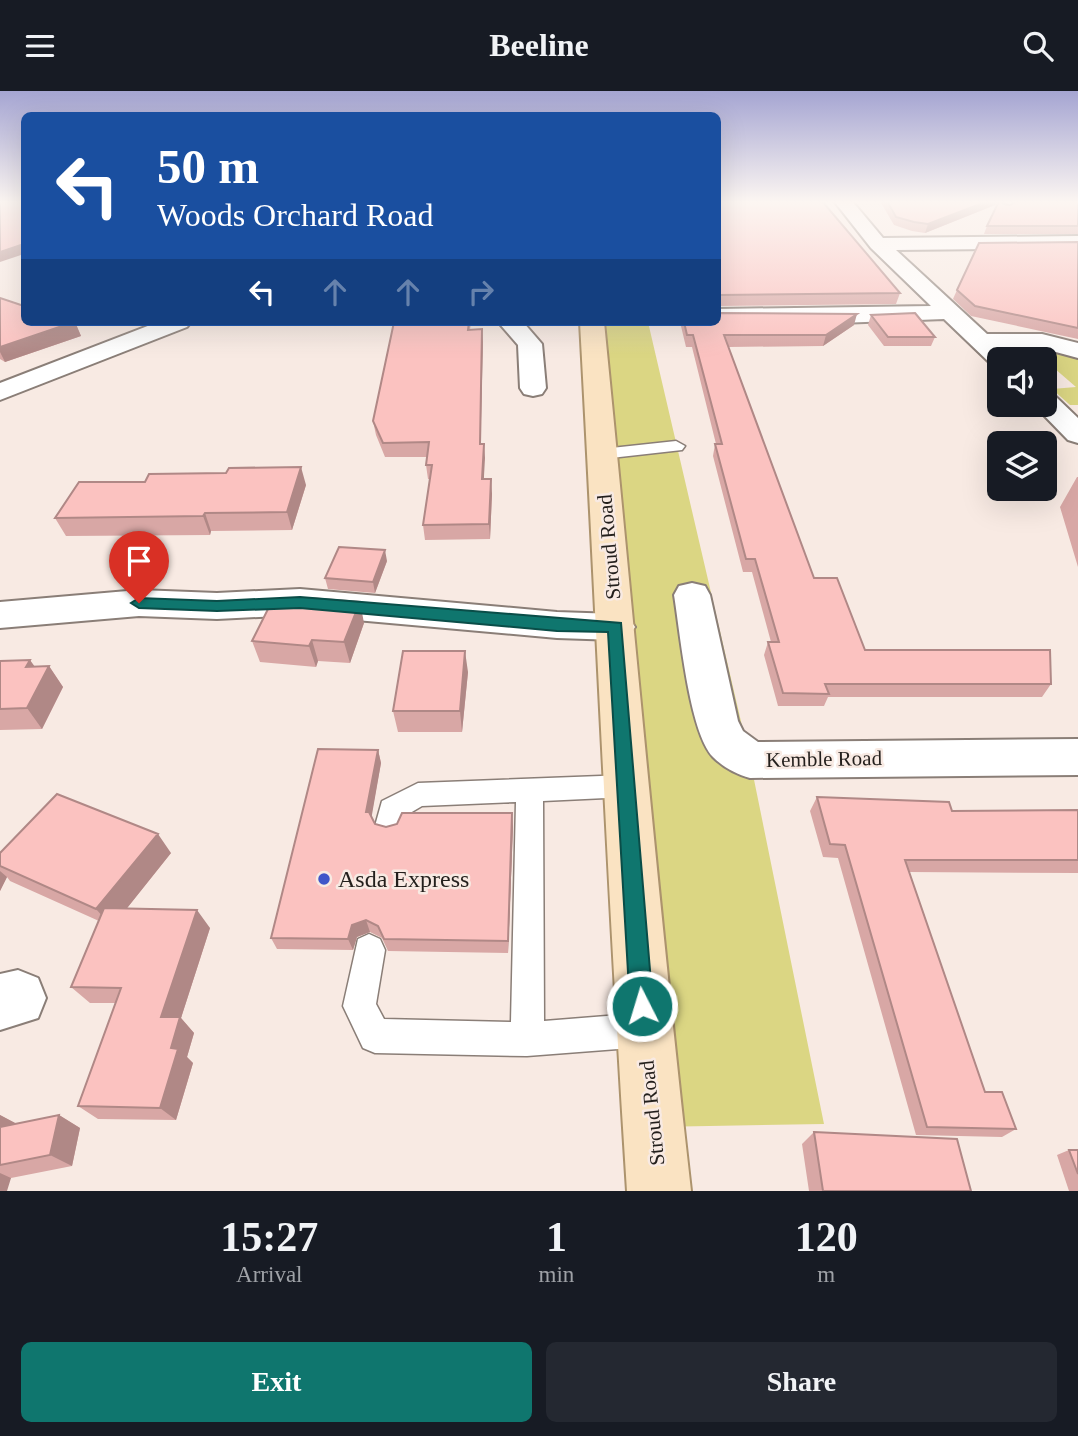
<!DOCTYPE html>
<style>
:root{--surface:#171b24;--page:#242831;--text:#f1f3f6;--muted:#9ea1a6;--accent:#0f766e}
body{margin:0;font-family:Georgia,serif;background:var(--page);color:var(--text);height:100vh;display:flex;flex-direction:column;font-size:26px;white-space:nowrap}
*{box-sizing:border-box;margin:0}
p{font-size:23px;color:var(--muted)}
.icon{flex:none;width:38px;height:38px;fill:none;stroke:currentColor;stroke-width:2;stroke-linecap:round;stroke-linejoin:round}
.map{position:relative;height:1100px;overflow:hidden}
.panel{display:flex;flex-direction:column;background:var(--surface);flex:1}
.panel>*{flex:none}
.banner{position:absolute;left:21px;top:21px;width:700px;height:214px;border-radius:10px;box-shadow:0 7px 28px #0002;background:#1a4fa0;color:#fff;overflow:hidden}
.buttons{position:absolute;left:987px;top:256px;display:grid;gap:14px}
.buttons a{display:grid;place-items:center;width:70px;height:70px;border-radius:10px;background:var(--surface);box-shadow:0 7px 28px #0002;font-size:35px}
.pin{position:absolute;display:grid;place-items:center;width:60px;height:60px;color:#fff;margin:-72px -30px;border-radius:50% 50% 50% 0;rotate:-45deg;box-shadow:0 0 7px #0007}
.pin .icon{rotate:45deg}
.me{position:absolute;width:77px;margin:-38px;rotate:355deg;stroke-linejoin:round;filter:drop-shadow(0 0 5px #0008)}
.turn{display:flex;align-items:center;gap:24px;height:147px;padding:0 21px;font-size:32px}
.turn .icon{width:91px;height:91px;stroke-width:2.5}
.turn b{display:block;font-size:49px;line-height:60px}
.lanes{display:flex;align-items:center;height:66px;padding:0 21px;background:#0003;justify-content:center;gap:35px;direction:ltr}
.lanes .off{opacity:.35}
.eta{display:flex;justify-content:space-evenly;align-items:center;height:119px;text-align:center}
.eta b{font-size:42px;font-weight:800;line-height:49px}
.primary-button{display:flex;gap:14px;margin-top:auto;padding:14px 21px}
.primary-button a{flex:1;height:80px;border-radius:10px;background:var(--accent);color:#fff;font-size:28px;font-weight:800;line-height:80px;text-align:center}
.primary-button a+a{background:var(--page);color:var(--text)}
header{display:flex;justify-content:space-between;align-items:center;height:91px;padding:0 21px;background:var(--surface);font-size:32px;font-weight:800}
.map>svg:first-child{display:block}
.green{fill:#dbd683}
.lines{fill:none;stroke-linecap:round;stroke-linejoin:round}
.lane-casing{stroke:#8a7e77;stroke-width:3}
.street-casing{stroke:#8a7e77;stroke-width:4}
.primary-casing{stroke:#ac936d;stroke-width:4}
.lane{fill:#fff;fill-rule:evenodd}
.street{fill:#fff;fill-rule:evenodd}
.primary{fill:#fae3c2;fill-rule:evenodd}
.wall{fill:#d8a7a5}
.shaded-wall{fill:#b08886}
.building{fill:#fbc2c0;stroke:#b08886;stroke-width:2}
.route{fill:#0f766e;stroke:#0a4d48;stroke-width:2}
.poi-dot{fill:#3f56c9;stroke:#f8eae3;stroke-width:2.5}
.labels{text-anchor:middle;stroke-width:5;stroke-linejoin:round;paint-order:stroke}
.street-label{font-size:21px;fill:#231f1c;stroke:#f8eae3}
.near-poi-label{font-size:24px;fill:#231f1c;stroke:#f8eae3;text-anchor:start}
</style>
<header><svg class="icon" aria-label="menu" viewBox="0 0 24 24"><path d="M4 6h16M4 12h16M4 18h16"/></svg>Beeline<svg class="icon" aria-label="search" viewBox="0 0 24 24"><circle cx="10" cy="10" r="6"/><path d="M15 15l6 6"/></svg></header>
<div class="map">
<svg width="1078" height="1100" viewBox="0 0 1078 1100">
<rect width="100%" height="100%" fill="#f8eae3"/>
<path class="green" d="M 592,231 L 648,231 L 750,669 L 824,1033 L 654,1036 Z
M 1004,254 L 1032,255 L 1078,265 L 1078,314 L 1070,314 L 1052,298 L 1076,296 L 1032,258 L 1008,259 Z"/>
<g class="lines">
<g class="lane-casing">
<path id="lane" d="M 676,350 L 685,355 L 682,359 L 602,368 L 593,363 L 602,358 Z
M 627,684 L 636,687 L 640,695 L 636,703 L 627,706 L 543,710 L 544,930 L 644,922 L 656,927 L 661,939 L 656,951 L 644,956 L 527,965 L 375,962 L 363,957 L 343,915 L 358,848 L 369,843 L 380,848 L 385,859 L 376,913 L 384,928 L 511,931 L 516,711 L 422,715 L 405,725 L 399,744 L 389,747 L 379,744 L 375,735 L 382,710 L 418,692 Z"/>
</g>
<g class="street-casing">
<path id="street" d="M 834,110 L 852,110 L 883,147 L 1078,145 L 1078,157 L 896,159 L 987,243 L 1042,243 L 1078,252 L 1078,267 L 1041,257 L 1003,257 L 1012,268 L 999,268 L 999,275 L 991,273 L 944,228 L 839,232 L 714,231 L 718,231 L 718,218 L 931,215 L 871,157 Z
M 158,231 L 191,231 L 187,236 L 0,309 L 0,292 Z
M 498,231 L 523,231 L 542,253 L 546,297 L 542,303 L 533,305 L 524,303 L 520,297 L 518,254 Z
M 1045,303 L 1055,305 L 1078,327 L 1078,352 L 1068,349 L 1033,313 L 1045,313 Z
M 692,492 L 705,495 L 710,504 L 738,630 L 743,640 L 758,651 L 1078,648 L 1078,684 L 750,687 C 736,683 723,676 713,666 C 689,641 680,540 674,504 L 679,495 Z
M 300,498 L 557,521 L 616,523 L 629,527 L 635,536 L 629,545 L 616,549 L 557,547 L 300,524 L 217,528 L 139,525 L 0,537 L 0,511 L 139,499 L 217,502 Z
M 18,879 L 38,887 L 46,907 L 38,927 L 0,939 L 0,883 Z"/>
</g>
<g class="primary-casing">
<path id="primary" d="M 580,231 L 604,231 C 633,521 658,811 691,1100 L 627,1100 C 608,810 596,521 580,231 Z"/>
</g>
<use href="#lane" class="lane"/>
<use href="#street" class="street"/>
<use href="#primary" class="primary"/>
</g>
<path class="wall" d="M 718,110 L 900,202 L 896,213 L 718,215 Z
M 880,110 L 997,110 L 995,114 L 925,142 L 912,140 L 894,134 Z
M 1078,110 L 1078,143 L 984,143 L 987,135 L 1004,113 L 1010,114 Z
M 1078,151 L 1078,248 L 971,225 L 953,208 L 957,199 Z
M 0,207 L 75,231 L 81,245 L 5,271 L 0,268 Z
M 871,224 L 935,246 L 931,255 L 884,255 L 868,234 Z
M 333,231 L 349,231 L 345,234 Z
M 394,231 L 471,231 L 470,239 L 482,238 L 481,353 L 484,353 L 484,388 L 492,403 L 490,448 L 425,449 L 423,434 L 430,388 L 428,388 L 426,374 L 427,366 L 385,366 L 376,344 L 373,330 Z
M 680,231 L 854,234 L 823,255 L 728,256 L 814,487 L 865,559 L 1051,593 L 1042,606 L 828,606 L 824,615 L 778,615 L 764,564 L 768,551 L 771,551 L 752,481 L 743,481 L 713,365 L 715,353 L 716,353 L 692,256 L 686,256 Z
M 1077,386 L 1078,386 L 1078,476 L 1060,416 Z
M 306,394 L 292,439 L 211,440 L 210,444 L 66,445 L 55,427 Z
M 387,470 L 375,502 L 328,498 L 325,487 Z
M 364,532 L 350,572 L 318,570 L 316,576 L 260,571 L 252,550 Z
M 0,570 L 34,575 L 49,575 L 63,596 L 42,638 L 0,639 Z
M 468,581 L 462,641 L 398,641 L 393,620 Z
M 378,659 L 381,672 L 371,726 L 375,733 L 386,736 L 512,722 L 513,736 L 508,862 L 388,860 L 382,847 L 370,841 L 357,846 L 353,859 L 277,858 L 271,847 Z
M 817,706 L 952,720 L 1078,719 L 1078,782 L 909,781 L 985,1001 L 1016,1038 L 1002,1046 L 916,1044 L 838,767 L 823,766 L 810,720 Z
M 0,760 L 1,761 L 171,762 L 127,817 L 210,837 L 181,927 L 194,942 L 187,966 L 193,972 L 176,1029 L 98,1028 L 78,1015 L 116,912 L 90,912 L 71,896 L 99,830 L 10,790 L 7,786 L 0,800 Z
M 0,1024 L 16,1033 L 59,1024 L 80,1037 L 72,1075 L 11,1087 L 0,1100 Z
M 814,1041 L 971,1100 L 809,1100 L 802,1053 Z
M 1069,1059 L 1078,1059 L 1078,1100 L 1069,1100 L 1057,1064 Z"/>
<path class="shaded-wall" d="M 988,110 L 997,110 L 995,114 L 925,142 L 928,133 Z
M 24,153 L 24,163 L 0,171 L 0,161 Z
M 857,223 L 854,234 L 823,255 L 826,244 Z
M 75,231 L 81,245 L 5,271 L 0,261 L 0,256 Z
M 482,238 L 483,251 L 480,367 L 480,353 Z
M 484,353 L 485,367 L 483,403 L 482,388 Z
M 301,376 L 306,394 L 292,439 L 287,421 Z
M 491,388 L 492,403 L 490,448 L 489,433 Z
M 205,422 L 211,440 L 210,444 L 203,425 Z
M 385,459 L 387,470 L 375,502 L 373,491 Z
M 360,511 L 364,532 L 350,572 L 344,551 Z
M 312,549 L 318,570 L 316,576 L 309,555 Z
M 465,560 L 468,581 L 462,641 L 460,620 Z
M 30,569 L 43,587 L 49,575 L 63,596 L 42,638 L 27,617 L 26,576 Z
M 378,659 L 381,672 L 370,735 L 366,721 Z
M 512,722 L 513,736 L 508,862 L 508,850 Z
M 158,743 L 171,762 L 112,836 L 96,818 Z
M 0,780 L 7,786 L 0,800 Z
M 197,819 L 210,837 L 181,927 L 194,942 L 187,966 L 193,972 L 176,1029 L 160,1017 L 171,957 L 161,926 Z
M 366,829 L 370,841 L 357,846 L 353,859 L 348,848 L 352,834 Z
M 0,1024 L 23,1036 L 0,1039 Z
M 59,1024 L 80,1037 L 72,1075 L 50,1064 Z
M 0,1082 L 11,1087 L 7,1100 L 0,1100 Z"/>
<path class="building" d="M 0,110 L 24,110 L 24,153 L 0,161 Z
M 718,110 L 822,110 L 900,202 L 720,204 L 718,216 Z
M 887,110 L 988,110 L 928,133 L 914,131 L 896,126 Z
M 999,110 L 1001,110 L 1004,113 L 1010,114 L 1017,110 L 1078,110 L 1078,135 L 987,135 Z
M 1078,151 L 1078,237 L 975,215 L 957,199 L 979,152 Z
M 0,207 L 24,215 L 24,231 L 74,231 L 0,256 Z
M 718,222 L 857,223 L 826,244 L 724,244 L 814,487 L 837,487 L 865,559 L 1050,559 L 1051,593 L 825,593 L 829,603 L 783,602 L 768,551 L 779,551 L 755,468 L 746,468 L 715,353 L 722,353 L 693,244 L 687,244 L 684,231 L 718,231 Z
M 915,222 L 935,246 L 888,246 L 871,224 Z
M 394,231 L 469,231 L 468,239 L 482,238 L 480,353 L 484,353 L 482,388 L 491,388 L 489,433 L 423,434 L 432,374 L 426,374 L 429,351 L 383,352 L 373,330 Z
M 301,376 L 287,421 L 205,422 L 203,425 L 55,427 L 79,391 L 145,391 L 149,383 L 226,382 L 229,377 Z
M 339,456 L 385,459 L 373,491 L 325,487 Z
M 309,507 L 360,511 L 344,551 L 312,549 L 309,555 L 252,550 L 270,514 L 304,517 Z
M 403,560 L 465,560 L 460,620 L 393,620 Z
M 30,569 L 26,576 L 49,575 L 27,617 L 0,618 L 0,570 Z
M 318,658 L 378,659 L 366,721 L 369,721 L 375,733 L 386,736 L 397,733 L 402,722 L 512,722 L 508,850 L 384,848 L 378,835 L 366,829 L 352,834 L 348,848 L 271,847 Z
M 57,703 L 158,743 L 96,818 L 0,775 L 0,762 Z
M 817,706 L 949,711 L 952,720 L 1078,719 L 1078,769 L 905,769 L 985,1001 L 1002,1001 L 1016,1038 L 927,1036 L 845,754 L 830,753 Z
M 104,817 L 197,819 L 161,926 L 180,926 L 171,957 L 178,958 L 160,1017 L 78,1015 L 121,897 L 71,896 Z
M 59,1024 L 50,1064 L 0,1074 L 0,1036 Z
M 814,1041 L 957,1048 L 971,1100 L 823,1100 Z
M 1069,1059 L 1078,1059 L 1078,1083 Z"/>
<linearGradient id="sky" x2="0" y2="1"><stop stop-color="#a5a5d2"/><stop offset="0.42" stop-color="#fcf6f2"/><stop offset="1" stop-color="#fcf6f2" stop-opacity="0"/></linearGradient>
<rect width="1078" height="264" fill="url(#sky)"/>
<path class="route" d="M 300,506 L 621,532 L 653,915 L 650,923 L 642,927 L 634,923 L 630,915 L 608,541 L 557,540 L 300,517 L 217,520 L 139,517 L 131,512 L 139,507 L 217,510 Z"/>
<circle class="poi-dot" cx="324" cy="788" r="7"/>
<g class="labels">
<g class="street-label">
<text transform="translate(609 456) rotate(-95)" y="7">Stroud Road</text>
<text transform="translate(824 668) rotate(-1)" y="7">Kemble Road</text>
<text transform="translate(652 1022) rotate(-96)" y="7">Stroud Road</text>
</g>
<g class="near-poi-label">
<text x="338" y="796">Asda Express</text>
</g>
</g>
</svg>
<div class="buttons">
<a><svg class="icon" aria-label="sound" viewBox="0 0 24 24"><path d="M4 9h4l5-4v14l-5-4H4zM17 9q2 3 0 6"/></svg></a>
<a><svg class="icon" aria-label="layers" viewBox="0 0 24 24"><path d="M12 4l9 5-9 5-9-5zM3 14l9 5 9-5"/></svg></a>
</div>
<div class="pin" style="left:139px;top:512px;background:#d93025"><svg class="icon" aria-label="arrive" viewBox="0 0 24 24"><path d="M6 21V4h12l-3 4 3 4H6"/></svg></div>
<svg class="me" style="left:642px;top:915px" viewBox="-20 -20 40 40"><circle r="17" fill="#0f766e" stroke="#fff" stroke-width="3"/><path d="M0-11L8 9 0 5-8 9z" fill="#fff"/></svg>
<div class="banner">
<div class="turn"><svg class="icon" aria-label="left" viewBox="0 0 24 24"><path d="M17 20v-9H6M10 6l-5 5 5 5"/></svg><div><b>50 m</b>Woods Orchard Road</div></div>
<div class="lanes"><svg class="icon" aria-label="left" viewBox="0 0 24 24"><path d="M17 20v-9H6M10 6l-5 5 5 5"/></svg><svg class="icon off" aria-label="ahead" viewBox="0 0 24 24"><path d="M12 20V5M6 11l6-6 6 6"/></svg><svg class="icon off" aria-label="ahead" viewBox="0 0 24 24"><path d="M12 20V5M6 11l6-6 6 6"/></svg><svg class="icon off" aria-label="right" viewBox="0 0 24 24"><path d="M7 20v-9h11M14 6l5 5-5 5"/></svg></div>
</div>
</div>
<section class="panel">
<div class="eta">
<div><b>15:27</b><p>Arrival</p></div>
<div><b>1</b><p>min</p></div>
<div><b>120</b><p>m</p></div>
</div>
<div class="primary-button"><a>Exit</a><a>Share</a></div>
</section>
